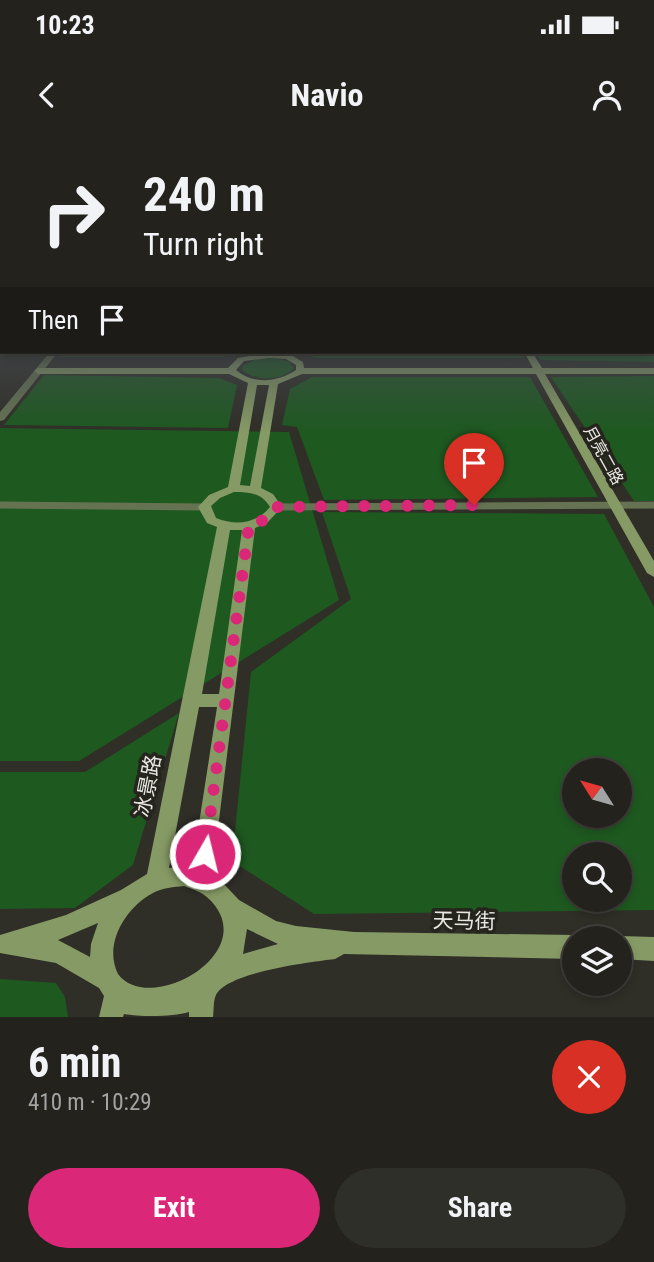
<!DOCTYPE html>
<meta charset="utf-8">
<style>
:root{--surface:#23221d;--page:#2f2f2a;--text:#f1f3f6;--muted:#a3a4a4;--line:#403f3b;--accent:#db2777}
body{margin:0;font-family:"Roboto Condensed","Noto Sans SC",sans-serif;background:var(--page);color:var(--text);height:100vh;display:flex;flex-direction:column;font-size:26px;white-space:nowrap}
*{box-sizing:border-box;margin:0}
p{font-size:23px;color:var(--muted)}
.icon{flex:none;width:38px;height:38px;fill:none;stroke:currentColor;stroke-width:2;stroke-linecap:round;stroke-linejoin:round}
.map{position:relative;height:877px;overflow:hidden}
.sheet{display:flex;flex-direction:column;background:var(--surface);flex:1}
.sheet>*{flex:none}
.top-card{position:absolute;left:0px;top:0px;width:654px;height:214px;box-shadow:0 4px 10px #0003,0 0 0 2px var(--line);background:#23221d;color:var(--text);overflow:hidden}
.needle{width:46px;rotate:307deg}
.tools{position:absolute;left:562px;top:618px;display:grid;gap:14px}
.tools a{display:grid;place-items:center;width:70px;height:70px;border-radius:50%;background:var(--surface);box-shadow:0 4px 10px #0003,0 0 0 2px var(--line);font-size:35px}
.pin{position:absolute;display:grid;place-items:center;width:60px;height:60px;color:#fff;margin:-72px -30px;border-radius:50% 50% 50% 0;rotate:-45deg;box-shadow:0 0 7px #0007}
.pin .icon{rotate:45deg}
.me{position:absolute;width:77px;margin:-38px;rotate:8deg;stroke-linejoin:round;filter:drop-shadow(0 0 5px #0008)}
.turn{display:flex;align-items:center;gap:24px;height:147px;padding:0 28px;font-size:32px}
.turn .icon{width:91px;height:91px;stroke-width:2.5}
.turn b{display:block;font-size:49px;line-height:60px}
.then{display:flex;align-items:center;height:66px;padding:0 28px;background:#0003;gap:14px;font-size:26px}
.round{display:grid;place-items:center;flex:none;width:74px;height:74px;border-radius:37px;background:var(--page)}
.overview{display:flex;align-items:center;justify-content:space-between;height:119px;padding:0 28px}
h1{font-size:42px;font-weight:700;line-height:52px}
.primary-button{display:flex;gap:14px;margin-top:auto;padding:14px 28px}
.primary-button a{flex:1;height:80px;border-radius:42px;background:var(--accent);color:#fff;font-size:28px;font-weight:700;line-height:80px;text-align:center}
.primary-button a+a{background:var(--page);color:var(--text)}
.status{display:flex;justify-content:space-between;align-items:center;height:49px;padding:0 35px;background:var(--surface);direction:ltr}
.status svg{height:19px;fill:currentColor}
header{display:flex;justify-content:space-between;align-items:center;height:91px;padding:0 28px;background:var(--surface);font-size:32px;font-weight:700}
.map>svg:first-child{display:block}
.green{fill:#1e5920;fill-rule:evenodd}
.lines{fill:none;stroke-linecap:round;stroke-linejoin:round}
.lane{stroke:#667352;stroke-width:7}
.street{fill:#667352;fill-rule:evenodd}
.secondary{fill:#869a65;fill-rule:evenodd}
.route{stroke:#db2777;stroke-width:12;stroke-dasharray:0 21.6}
.labels{text-anchor:middle;stroke-width:7;stroke-linejoin:round;paint-order:stroke}
.far-street-label{font-size:16px;fill:#e8e7e3;stroke:#25241d}
.near-street-label{font-size:21px;fill:#e8e7e3;stroke:#25241d}
</style>
<div class="status"><b>10:23</b><svg viewBox="0 0 49 12"><path d="M0 12V9h3v3zM5 12V6h3v6zM10 12V3h3v9zM15 12V0h3v12zM26 1h20v11H26zM47 4h2v5h-2z"/></svg></div>
<header><svg class="icon" aria-label="back" viewBox="0 0 24 24"><path d="M15 5l-7 7 7 7"/></svg>Navio<svg class="icon" aria-label="person" viewBox="0 0 24 24"><circle cx="12" cy="8" r="4"/><path d="M4 21q1-7 8-7t8 7"/></svg></header>
<div class="map">
<svg width="654" height="877" viewBox="0 0 654 877">
<rect width="100%" height="100%" fill="#2f2e27"/>
<path class="green" d="M 653,186 L 654,222 L 540,220 L 535,212 L 653,212 Z
M 63,212 L 238,212 L 224,217 L 59,217 Z
M 298,212 L 521,212 L 525,218 L 315,218 Z
M 272,218 L 288,221 L 294,228 C 283,241 255,242 242,230 L 243,226 L 254,220 Z
M 44,235 L 219,238 L 237,245 L 228,288 L 4,285 Z
M 654,236 L 654,361 L 634,361 L 551,237 Z
M 312,237 L 530,237 L 598,357 L 324,360 L 297,287 L 282,285 L 290,249 Z
M 0,288 L 289,292 L 339,460 L 79,621 L 0,621 Z
M 322,372 L 604,374 L 654,467 L 654,770 L 314,774 L 232,721 L 251,532 L 351,459 ZM 574,630 L 620,630 L 620,676 L 574,676 ZM 574,714 L 620,714 L 620,760 L 574,760 Z
M 179,573 L 133,725 L 75,768 L 0,769 L 0,632 L 85,632 Z
M 0,839 L 56,843 L 65,857 L 68,877 L 0,877 Z"/>
<g class="lines">
<path class="lane" d="M 0,365 L 204,367
M 276,367 L 654,365"/>
<path class="street" d="M 653,180 L 654,180 L 654,185 L 653,185 Z
M 0,204 L 2,204 L 0,209 Z
M 50,212 L 58,212 L 4,280 L 0,281 L 0,272 Z"/>
<path class="secondary" d="M 270,212 L 291,215 L 303,222 L 304,228 L 533,228 L 524,212 L 532,212 L 542,228 L 654,228 L 654,234 L 545,234 L 654,421 L 654,437 L 647,433 L 536,234 L 302,234 L 278,244 L 261,348 L 273,354 L 282,367 L 267,383 L 255,388 L 212,737 L 222,742 L 239,760 L 276,781 L 296,786 L 354,792 L 574,795 L 580,798 L 574,798 L 574,819 L 344,814 L 335,819 C 311,822 227,832 216,855 C 213,861 214,871 213,877 L 189,877 L 189,872 C 173,877 141,877 124,874 L 123,877 L 99,877 L 104,856 L 99,848 L 56,823 L 0,813 L 0,795 L 66,775 L 121,750 L 147,734 L 217,387 L 207,383 L 198,367 L 209,355 L 228,347 L 248,243 L 229,234 L 38,234 L 34,231 L 38,228 L 228,228 L 238,218 ZM 270,218 L 286,219 L 296,225 L 296,230 C 278,242 253,245 236,230 L 244,221 ZM 257,245 L 269,245 L 250,346 L 240,345 ZM 234,352 C 249,352 262,353 270,367 C 256,384 236,386 216,378 L 211,366 L 220,358 ZM 230,390 L 242,390 L 219,554 L 202,554 ZM 199,567 L 217,567 L 192,729 L 185,726 L 169,728 ZM 184,746 C 192,749 202,752 208,758 C 265,811 150,877 118,834 C 103,804 126,767 153,753 C 162,748 174,747 184,746 ZM 98,783 L 91,804 L 90,817 L 58,800 ZM 247,789 L 278,804 L 243,814 Z
M 620,796 L 654,797 L 654,821 L 620,819 L 620,798 L 616,798 Z"/>
</g>
<linearGradient id="sky" x2="0" y2="1"><stop stop-color="#1a1915"/><stop offset="0.58" stop-color="#474c52"/><stop offset="1" stop-color="#474c52" stop-opacity="0"/></linearGradient>
<rect width="654" height="293" fill="url(#sky)"/>
<g class="lines">
<path class="route" d="M 205,714 L 249,385 L 264,380 L 276,367 L 474,365"/>
</g>
<g class="labels">
<g class="far-street-label">
<text transform="translate(604 315) rotate(61)" y="6">月亮二路</text>
</g>
<g class="near-street-label">
<text transform="translate(148 646) rotate(-79)" y="7">冰景路</text>
<text transform="translate(464 781) rotate(1)" y="7">天马街</text>
</g>
</g>
</svg>
<div class="tools">
<a><svg class="needle" viewBox="-14 -14 28 28"><path d="M0-13l5 13h-10z" fill="#e53935"/><path d="M0 13l5-13h-10z" fill="#a3a4a4"/></svg></a>
<a><svg class="icon" aria-label="search" viewBox="0 0 24 24"><circle cx="10" cy="10" r="6"/><path d="M15 15l6 6"/></svg></a>
<a><svg class="icon" aria-label="layers" viewBox="0 0 24 24"><path d="M12 4l9 5-9 5-9-5zM3 14l9 5 9-5"/></svg></a>
</div>
<div class="pin" style="left:474px;top:365px;background:#d93025"><svg class="icon" aria-label="arrive" viewBox="0 0 24 24"><path d="M6 21V4h12l-3 4 3 4H6"/></svg></div>
<svg class="me" style="left:205px;top:714px" viewBox="-20 -20 40 40"><circle r="17" fill="#db2777" stroke="#fff" stroke-width="3"/><path d="M0-11L8 9 0 5-8 9z" fill="#fff"/></svg>
<div class="top-card">
<div class="turn"><svg class="icon" aria-label="right" viewBox="0 0 24 24"><path d="M7 20v-9h11M14 6l5 5-5 5"/></svg><div><b>240 m</b>Turn right</div></div>
<div class="then">Then<svg class="icon" aria-label="arrive" viewBox="0 0 24 24"><path d="M6 21V4h12l-3 4 3 4H6"/></svg></div>
</div>
</div>
<section class="sheet">
<div class="overview"><div><h1>6 min</h1><p>410 m · 10:29</p></div><a class="round" style="background:#d93025;color:#fff"><svg class="icon" aria-label="close" viewBox="0 0 24 24"><path d="M6 6l12 12M18 6L6 18"/></svg></a></div>
<div class="primary-button"><a>Exit</a><a>Share</a></div>
</section>
